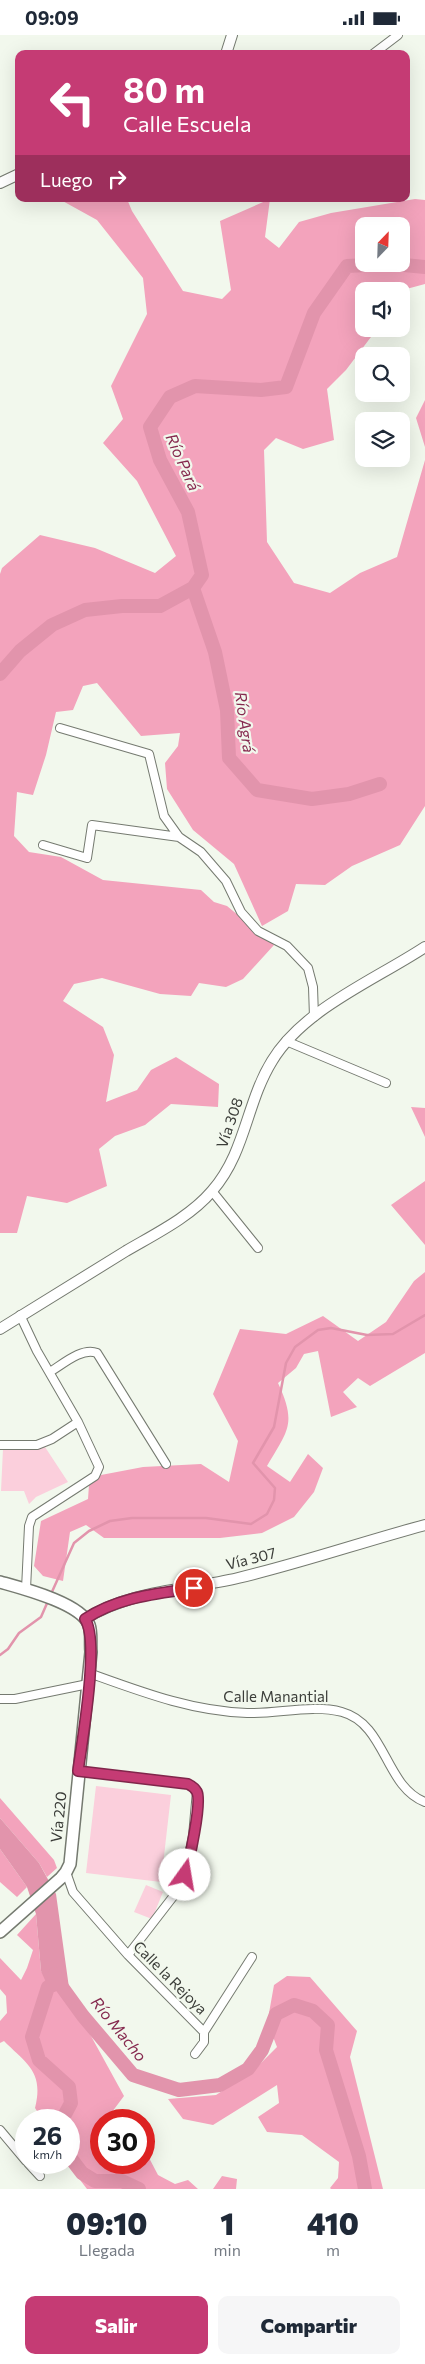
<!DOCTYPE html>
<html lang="es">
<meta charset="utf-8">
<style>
:root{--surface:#fff;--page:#f6f6f7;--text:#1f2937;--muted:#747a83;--accent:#c53b74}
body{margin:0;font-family:Commissioner,sans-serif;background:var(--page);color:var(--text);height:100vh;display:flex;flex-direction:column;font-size:19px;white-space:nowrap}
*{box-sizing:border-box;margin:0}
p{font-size:16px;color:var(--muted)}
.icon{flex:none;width:28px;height:28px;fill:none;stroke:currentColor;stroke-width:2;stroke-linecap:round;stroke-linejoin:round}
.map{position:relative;height:2154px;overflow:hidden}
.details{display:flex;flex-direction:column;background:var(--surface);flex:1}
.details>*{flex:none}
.banner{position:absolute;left:15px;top:15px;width:395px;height:152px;border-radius:10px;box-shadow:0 5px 20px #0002;background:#c53b74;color:#fff;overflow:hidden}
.needle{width:32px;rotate:23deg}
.fabs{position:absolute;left:355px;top:182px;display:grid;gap:10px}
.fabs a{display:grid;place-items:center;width:55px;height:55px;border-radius:10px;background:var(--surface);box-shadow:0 5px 20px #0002;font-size:25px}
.speed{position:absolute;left:15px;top:2074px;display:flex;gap:10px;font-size:25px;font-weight:700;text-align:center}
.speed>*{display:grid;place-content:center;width:65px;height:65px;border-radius:50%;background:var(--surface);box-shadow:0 5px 20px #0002;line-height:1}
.speed small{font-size:12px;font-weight:400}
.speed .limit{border:8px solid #d22;background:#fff;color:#111}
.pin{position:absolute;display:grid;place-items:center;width:42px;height:42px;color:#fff;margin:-21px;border:2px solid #fff;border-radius:50%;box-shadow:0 1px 5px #0007}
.me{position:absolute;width:55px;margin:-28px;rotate:13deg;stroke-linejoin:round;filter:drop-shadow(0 0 4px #0008)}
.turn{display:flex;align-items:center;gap:18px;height:105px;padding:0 25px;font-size:22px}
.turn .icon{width:65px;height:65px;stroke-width:2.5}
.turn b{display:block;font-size:35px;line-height:42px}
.then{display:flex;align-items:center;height:48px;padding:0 25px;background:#0003;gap:10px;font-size:19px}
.eta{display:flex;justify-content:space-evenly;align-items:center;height:85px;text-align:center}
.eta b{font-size:30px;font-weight:800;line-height:35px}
.button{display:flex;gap:10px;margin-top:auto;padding:10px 25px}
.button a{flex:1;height:58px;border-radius:10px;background:var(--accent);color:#fff;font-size:20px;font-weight:800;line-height:58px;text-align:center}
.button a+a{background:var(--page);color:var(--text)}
.status{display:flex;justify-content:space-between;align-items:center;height:35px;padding:0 25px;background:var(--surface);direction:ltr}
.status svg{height:14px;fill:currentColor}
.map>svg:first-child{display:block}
.green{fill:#fbcfdc}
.forest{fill:#f3a3bc;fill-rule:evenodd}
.water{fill:#e294ac}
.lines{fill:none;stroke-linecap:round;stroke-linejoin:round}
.stream{stroke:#e294ac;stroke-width:2.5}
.river{stroke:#e294ac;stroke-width:14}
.minor-casing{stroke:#757a70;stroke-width:10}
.tertiary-casing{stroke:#757a70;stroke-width:12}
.secondary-casing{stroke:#757a70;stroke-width:14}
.minor{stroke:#fff;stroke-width:8}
.tertiary{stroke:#fff;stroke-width:10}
.secondary{stroke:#fff;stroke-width:11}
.route-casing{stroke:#80264b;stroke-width:12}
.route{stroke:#c53b74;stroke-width:9}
.labels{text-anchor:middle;stroke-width:4.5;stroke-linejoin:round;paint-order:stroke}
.street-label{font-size:15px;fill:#3b3d39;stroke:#f2f8ed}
.water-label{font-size:16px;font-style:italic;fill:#862a4f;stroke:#f2f8ed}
</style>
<div class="status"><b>09:09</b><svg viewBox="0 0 49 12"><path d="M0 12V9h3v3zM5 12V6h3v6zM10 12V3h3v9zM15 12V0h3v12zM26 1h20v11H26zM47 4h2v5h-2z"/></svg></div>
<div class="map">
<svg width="425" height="2154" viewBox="0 0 425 2154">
<rect width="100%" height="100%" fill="#f2f8ed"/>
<path class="green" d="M 45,1412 L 68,1447 L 36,1462 L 29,1469 L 24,1456 L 1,1456 L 3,1414 Z
M 96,1751 L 171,1760 L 161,1847 L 86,1838 Z
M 146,1850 L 163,1857 L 152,1884 L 134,1877 Z"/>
<path class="forest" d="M 59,164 L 127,164 L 132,176 L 183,256 L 222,264 L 231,255 L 220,186 L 270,164 L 265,202 L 279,213 L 299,187 L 331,178 L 415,164 L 425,165 L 425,249 L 399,256 L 364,256 L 364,294 L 377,294 L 346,335 L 327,354 L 334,405 L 303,414 L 276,403 L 264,415 L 267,507 L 294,548 L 330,558 L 360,538 L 397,522 L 425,425 L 425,771 L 400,810 L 352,831 L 325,850 L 296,849 L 288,876 L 262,891 L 234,829 L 193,795 L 167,754 L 165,728 L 178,711 L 180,698 L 141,701 L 97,648 L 83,651 L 73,675 L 56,677 L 46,720 L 33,760 L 17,757 L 14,801 L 29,817 L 61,822 L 103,845 L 201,855 L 214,867 L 227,871 L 274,910 L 243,944 L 226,952 L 199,948 L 191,961 L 160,959 L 102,943 L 74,949 L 63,966 L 103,992 L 114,1020 L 106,1067 L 137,1055 L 151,1035 L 176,1022 L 219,1049 L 218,1072 L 171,1069 L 145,1090 L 115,1101 L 99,1114 L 107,1151 L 67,1168 L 27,1161 L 17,1198 L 0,1198 L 0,539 L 2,533 L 40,500 L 95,513 L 155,538 L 176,521 L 137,446 L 103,408 L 123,384 L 111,351 L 147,279 L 143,243 L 97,185 ZM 364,191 L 401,191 L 401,229 L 364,229 Z
M 425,365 L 425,412 L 416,383 Z
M 411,1072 L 425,1073 L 425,1102 Z
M 425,1146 L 425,1210 L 391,1170 Z
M 425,1237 L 425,1318 L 370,1351 L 358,1343 L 343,1357 L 357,1372 L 331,1382 L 318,1316 L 304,1319 L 296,1333 L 278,1348 C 297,1389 288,1395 267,1431 L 290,1447 L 308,1419 L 323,1433 L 314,1457 L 294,1482 L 262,1498 L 220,1503 L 104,1503 L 86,1490 L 70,1497 L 63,1546 L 43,1541 L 34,1531 L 41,1486 L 88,1464 L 89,1450 L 101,1440 L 143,1432 L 201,1429 L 229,1447 L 238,1406 L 213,1359 L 240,1294 L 286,1299 L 323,1281 L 358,1306 L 386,1287 L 414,1246 Z
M 0,1763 L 54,1825 L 57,1833 L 47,1842 L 39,1828 L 0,1783 Z
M 0,1814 L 27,1852 L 17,1862 L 0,1847 Z
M 36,1879 L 41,1936 L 53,1950 L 55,1943 L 69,1961 L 124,2061 L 106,2085 L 101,2085 L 95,2124 L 122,2132 L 128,2128 L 144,2128 L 144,2120 L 147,2119 L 158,2140 L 175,2149 L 188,2145 L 198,2154 L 87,2154 L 67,2128 L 69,2128 L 69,2085 L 43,2085 L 35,2073 C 44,2037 27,2029 4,2006 L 0,2008 L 0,1986 L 7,1978 L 6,1961 L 0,1954 L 0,1923 L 21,1945 L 27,1933 L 33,1915 L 17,1900 Z
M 287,1941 L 310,1942 L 357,1996 L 350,2022 L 383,2154 L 331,2154 L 330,2153 L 338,2143 L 339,2127 L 302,2100 L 267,2097 L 258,2082 L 279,2068 L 277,2050 L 213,2090 L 183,2084 L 168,2064 L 216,2060 L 252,2037 L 277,2012 L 270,1994 L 269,1978 L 274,1950 Z
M 222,2141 L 237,2144 L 236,2154 L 213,2154 Z"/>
<path class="water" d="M 0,1783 L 39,1828 L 56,1859 L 70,1960 L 55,1942 L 53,1950 L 48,1952 L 41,1936 L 36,1879 L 27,1852 L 0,1814 Z"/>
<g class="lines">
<path class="stream" d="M 51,1559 L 74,1508 L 89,1496 L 110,1486 L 132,1483 L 206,1483 L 251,1489 L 267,1479 L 274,1465 L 275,1453 L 253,1428 L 274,1392 L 286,1328 L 295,1312 L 318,1295 L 331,1293 L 367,1300 L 393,1299 L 425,1280
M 0,1620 L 8,1614 L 19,1598 L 41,1582 L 48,1566"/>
<path class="river" d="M 394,229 L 425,232
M 193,553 L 215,617 L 227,675 L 229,723 L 257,755 L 312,764 L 349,759 L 380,749
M 0,639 L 20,616 L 52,590 L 85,575 L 122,571 L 160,571 L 193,553 L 202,540 L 188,477 L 160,425 L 150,392 L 170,362 L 195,351 L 261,355 L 286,352 L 314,278 L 347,231 L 388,229
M 55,1939 L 53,1950 L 48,1952 L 32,2002 L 39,2025 L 69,2052 L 71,2068 L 62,2085
M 54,1941 L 83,1981 L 133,2040 L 179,2055 L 220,2050 L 248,2034 L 262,2015 L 276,1979 L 294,1970 L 313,1976 L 328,1990 L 326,2015 L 359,2121 L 365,2154
M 69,2121 L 82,2138 L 95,2146 L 122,2146 L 139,2154"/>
<g class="minor-casing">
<path id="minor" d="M 373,19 L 398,0
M 60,693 L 149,719 L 164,781 L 179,802 L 201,817 L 226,846 L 241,877 L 258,896 L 287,911 L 308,933 L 313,952 L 314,982
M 43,810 L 87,823 L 92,790 L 179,802
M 286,1006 L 386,1048
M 212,1156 L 258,1213
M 20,1280 L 37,1316 L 78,1387 L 99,1432 L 95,1441 L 32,1482 L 29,1491 L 26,1554
M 50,1337 C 63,1329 82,1312 97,1318 L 166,1429
M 1,1410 L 37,1410 L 52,1404 L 78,1387
M 89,1638 C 142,1657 191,1676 247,1678 C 278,1679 312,1669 342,1677 C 386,1689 385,1752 425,1767
M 0,1664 L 15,1664 L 88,1649
M 79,1736 L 188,1749 L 197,1756 L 193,1801 L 185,1840 L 179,1854 L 128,1920
M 66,1837 L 73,1857 L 128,1920 L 204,1997
M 204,1997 L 252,1922
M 195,2019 L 204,2007 L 204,1997
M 0,2095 L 26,2126
M 28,2128 L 40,2141"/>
</g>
<g class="tertiary-casing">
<path id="tertiary" d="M 226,19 L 232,0
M 0,148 L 19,139
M 0,1294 C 42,1268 84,1242 126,1216 C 155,1199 190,1182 212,1156 C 246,1117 246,1068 272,1026 C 303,974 375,945 425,912
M 85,1584 C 130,1555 188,1555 238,1543 C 301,1528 362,1507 425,1490"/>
</g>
<g class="secondary-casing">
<path id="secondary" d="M 0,1547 C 21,1553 81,1568 89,1590 C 92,1598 90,1609 91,1617 L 70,1829 L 66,1837 L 61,1843 L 0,1897"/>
</g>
<use href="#minor" class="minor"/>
<use href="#tertiary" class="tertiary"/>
<use href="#secondary" class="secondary"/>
</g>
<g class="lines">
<g class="route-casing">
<path id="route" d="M 185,1840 C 189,1827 202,1768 197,1757 C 195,1753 192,1751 188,1749 L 78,1736 C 82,1706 100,1607 85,1584 C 118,1562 156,1559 194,1553"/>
</g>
<use href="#route" class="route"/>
</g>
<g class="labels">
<g class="street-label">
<text transform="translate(230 1088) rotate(-71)" y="5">Vía 308</text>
<text transform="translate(251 1524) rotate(-14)" y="5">Vía 307</text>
<text x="276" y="1667">Calle Manantial</text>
<text transform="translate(59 1782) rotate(-84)" y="5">Vía 220</text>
<text transform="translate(170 1943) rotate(45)" y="5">Calle la Rejoya</text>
</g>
<g class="water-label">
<text transform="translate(183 427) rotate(66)" y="6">Río Pará</text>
<text transform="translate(245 687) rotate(82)" y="6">Río Agrá</text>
<text transform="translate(119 1994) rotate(51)" y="6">Río Macho</text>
</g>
</g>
</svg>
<div class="fabs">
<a><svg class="needle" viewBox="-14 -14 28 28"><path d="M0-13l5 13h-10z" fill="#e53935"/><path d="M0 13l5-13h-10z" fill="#747a83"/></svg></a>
<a><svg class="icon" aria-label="sound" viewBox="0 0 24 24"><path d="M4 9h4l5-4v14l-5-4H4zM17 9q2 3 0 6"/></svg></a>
<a><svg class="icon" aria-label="search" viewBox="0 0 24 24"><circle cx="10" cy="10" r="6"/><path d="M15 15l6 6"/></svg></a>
<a><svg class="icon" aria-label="layers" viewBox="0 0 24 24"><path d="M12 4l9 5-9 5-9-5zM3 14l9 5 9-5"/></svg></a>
</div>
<div class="speed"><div>26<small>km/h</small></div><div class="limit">30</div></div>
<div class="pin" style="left:194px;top:1553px;background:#d93025"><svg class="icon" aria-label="arrive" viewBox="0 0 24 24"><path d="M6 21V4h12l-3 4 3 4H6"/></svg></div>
<svg class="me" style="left:185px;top:1840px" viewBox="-20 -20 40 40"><circle r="19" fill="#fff"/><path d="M0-13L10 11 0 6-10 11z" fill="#c53b74"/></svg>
<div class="banner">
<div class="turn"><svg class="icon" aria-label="left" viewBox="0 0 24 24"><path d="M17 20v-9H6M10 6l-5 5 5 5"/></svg><div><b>80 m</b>Calle Escuela</div></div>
<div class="then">Luego<svg class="icon" aria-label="right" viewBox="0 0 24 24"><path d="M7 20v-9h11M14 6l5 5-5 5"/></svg></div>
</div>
</div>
<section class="details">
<div class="eta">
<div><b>09:10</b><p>Llegada</p></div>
<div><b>1</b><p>min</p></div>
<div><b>410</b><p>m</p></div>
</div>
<div class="button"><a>Salir</a><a>Compartir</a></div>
</section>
